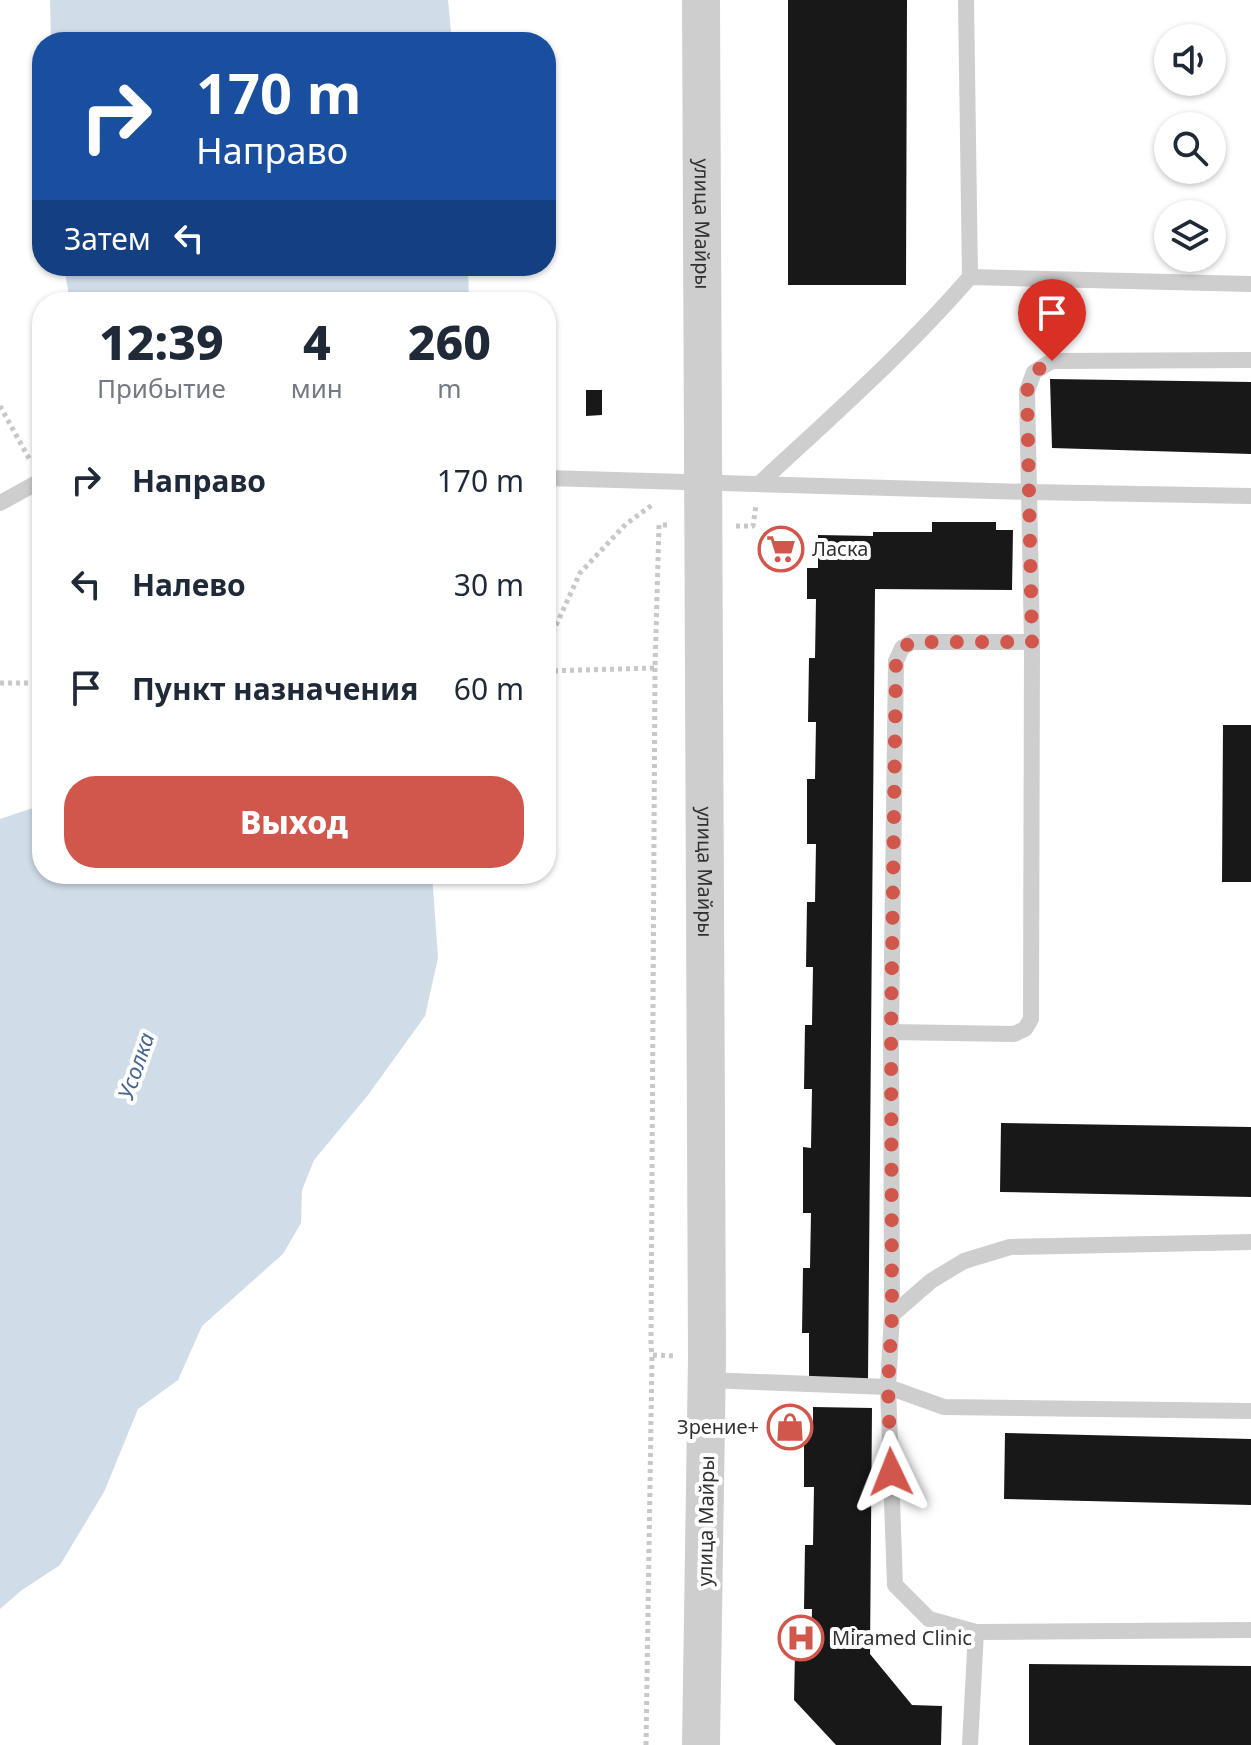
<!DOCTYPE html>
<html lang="ru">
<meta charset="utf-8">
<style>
:root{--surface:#fff;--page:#f6f6f7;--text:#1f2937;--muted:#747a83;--accent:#d1564b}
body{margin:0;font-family:"Noto Sans",sans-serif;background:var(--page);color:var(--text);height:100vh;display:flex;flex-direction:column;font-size:30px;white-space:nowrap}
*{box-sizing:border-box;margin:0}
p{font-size:26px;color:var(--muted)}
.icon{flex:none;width:44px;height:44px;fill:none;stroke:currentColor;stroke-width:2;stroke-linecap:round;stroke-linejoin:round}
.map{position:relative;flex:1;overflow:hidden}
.side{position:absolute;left:32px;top:292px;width:524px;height:592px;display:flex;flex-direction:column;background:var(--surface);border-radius:32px;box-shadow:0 2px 6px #0004}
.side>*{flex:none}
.banner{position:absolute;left:32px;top:32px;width:524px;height:244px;border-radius:32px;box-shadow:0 2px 6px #0004;background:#1a4fa0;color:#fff;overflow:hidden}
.controls{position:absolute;left:1154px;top:24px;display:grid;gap:16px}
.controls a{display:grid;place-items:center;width:72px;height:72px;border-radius:50%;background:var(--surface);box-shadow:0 2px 6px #0004;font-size:40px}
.pin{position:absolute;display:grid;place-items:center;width:68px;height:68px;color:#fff;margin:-82px -34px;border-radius:50% 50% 50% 0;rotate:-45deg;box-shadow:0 0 8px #0007}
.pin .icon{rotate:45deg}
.me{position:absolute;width:88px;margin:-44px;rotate:358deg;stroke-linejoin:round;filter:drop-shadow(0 0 6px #0008)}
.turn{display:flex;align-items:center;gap:28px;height:168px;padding:0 32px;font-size:36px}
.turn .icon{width:104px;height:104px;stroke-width:2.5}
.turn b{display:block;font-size:56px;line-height:68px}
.then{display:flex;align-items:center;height:76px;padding:0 32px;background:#0003;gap:16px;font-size:30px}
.eta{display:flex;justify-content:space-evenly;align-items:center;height:136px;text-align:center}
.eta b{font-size:48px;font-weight:800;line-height:56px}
.action{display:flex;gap:16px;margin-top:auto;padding:16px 32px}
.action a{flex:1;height:92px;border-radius:32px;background:var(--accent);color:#fff;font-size:32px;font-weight:800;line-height:92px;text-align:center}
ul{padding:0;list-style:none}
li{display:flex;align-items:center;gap:24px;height:104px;padding:0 32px}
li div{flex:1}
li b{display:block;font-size:30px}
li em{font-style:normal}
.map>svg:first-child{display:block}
.water{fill:#d1dce9}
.building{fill:#181818}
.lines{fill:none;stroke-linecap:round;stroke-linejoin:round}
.path{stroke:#c8c8c8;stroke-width:5;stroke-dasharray:4 4;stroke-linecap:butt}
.service{stroke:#cecece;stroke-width:16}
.tertiary{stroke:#cecece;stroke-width:38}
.route{stroke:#d1564b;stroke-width:14;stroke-dasharray:0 25.2}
.labels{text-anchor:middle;stroke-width:8;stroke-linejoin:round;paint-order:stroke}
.street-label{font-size:20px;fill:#313131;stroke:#fff}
.poi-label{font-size:20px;fill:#313131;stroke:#fff;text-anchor:start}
.water-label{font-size:22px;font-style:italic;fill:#48668b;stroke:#fff}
</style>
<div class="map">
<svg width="1251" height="1745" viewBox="0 0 1251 1745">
<rect width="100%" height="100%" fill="#fff"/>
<path class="water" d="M 50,0 L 448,0 L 452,42 L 51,42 Z
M 64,266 L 468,266 L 469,302 L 70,302 Z
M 42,805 L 42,874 L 432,874 L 438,958 L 425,1016 L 368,1095 L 314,1160 L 302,1190 L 301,1223 L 283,1254 L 202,1326 L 178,1380 L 138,1409 L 104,1492 L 60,1565 L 22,1590 L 0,1609 L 0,819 Z"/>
<path class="building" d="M 788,0 L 907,0 L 906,285 L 788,285 Z
M 1050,379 L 1251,382 L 1251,454 L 1052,448 Z
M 586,390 L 602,390 L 602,415 L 586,416 Z
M 932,522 L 996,522 L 996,530 L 1013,530 L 1012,590 L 875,589 L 868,1379 L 809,1379 L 809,1333 L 802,1333 L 803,1268 L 810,1268 L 811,1213 L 803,1213 L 803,1147 L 811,1148 L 812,1089 L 804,1089 L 805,1025 L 812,1025 L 813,967 L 806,967 L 807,902 L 815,902 L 816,844 L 807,844 L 807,779 L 815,779 L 816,722 L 808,722 L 809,658 L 815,658 L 816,599 L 807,599 L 807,568 L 818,568 L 818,535 L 873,536 L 873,532 L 932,532 Z
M 1223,725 L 1251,725 L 1251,882 L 1222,882 Z
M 1001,1123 L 1251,1127 L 1251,1197 L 1000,1192 Z
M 813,1407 L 872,1408 L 870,1654 L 912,1705 L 942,1706 L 941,1745 L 836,1745 L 794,1700 L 795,1653 L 811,1654 L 812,1609 L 804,1609 L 805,1545 L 813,1545 L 814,1487 L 804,1487 L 804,1425 L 813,1425 Z
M 1005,1433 L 1251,1439 L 1251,1505 L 1004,1499 Z
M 1029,1664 L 1251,1666 L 1251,1745 L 1029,1745 Z"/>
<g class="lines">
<path class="path" d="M 0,406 L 31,462
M 736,526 L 753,526 L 756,505
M 546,647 L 580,573 L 626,524 L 652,505
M 655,668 L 651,1346 L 652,1355 L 676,1356
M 546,671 L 655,668 L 659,525 L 670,525
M 0,683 L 42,683
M 646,1745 L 652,1355"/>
<path class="service" d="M 966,0 L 970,277
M 546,478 L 1030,492 L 1251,496
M 759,484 C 831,417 905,352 970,277 L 1251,284
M 0,503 L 42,480
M 891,1032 L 896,661 L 902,648 L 912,642 L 1032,642
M 892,1315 L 931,1281 L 964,1261 L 1010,1247 L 1251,1242
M 707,1380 L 888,1387 L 892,1315 L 891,1032 L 1014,1034 L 1025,1029 L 1031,1019 L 1032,642 L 1027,391 L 1034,372 L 1052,361 L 1251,360
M 976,1632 L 1251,1630
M 970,1745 L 976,1632 L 929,1619 L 895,1585 L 888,1387 L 944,1407 L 1251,1411"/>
<path class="tertiary" id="s1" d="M 701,0 L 707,1357 L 701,1745"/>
</g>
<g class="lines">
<path class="route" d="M 891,1472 L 888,1387 L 892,1315 L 891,1032 L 896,661 L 902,648 L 912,642 L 1032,642 L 1027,391 L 1034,372 L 1052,361"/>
</g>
<defs>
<g id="supermarket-ring" transform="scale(2.3)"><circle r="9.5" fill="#fff" stroke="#d1564b" stroke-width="1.5"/><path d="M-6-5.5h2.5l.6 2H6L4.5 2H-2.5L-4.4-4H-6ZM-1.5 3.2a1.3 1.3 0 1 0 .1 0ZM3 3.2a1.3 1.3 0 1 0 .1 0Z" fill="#d1564b"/></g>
<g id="shop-ring" transform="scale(2.3)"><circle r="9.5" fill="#fff" stroke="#d1564b" stroke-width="1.5"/><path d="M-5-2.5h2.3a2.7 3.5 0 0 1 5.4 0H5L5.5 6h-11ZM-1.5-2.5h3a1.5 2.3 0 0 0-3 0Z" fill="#d1564b"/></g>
<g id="hospital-ring" transform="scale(2.3)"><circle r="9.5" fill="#fff" stroke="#d1564b" stroke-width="1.5"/><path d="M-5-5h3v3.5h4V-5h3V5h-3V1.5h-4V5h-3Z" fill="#d1564b"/></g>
</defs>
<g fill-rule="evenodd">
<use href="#supermarket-ring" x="781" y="549"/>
<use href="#shop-ring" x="790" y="1427"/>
<use href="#hospital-ring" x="801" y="1638"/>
</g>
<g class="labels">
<g class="street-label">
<text dy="7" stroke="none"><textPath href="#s1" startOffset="224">улица Майры</textPath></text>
<text dy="7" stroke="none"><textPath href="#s1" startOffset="872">улица Майры</textPath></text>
<text transform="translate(706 1521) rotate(-89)" y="7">улица Майры</text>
</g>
<g class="poi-label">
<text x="812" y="556">Ласка</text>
<text x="759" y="1434" text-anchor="end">Зрение+</text>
<text x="832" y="1645">Miramed Clinic</text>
</g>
<g class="water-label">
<text transform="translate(136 1066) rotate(-71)" y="8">Усолка</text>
</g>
</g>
</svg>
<div class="controls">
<a><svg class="icon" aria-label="sound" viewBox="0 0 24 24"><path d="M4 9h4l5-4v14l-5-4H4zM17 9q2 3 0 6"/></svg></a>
<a><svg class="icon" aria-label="search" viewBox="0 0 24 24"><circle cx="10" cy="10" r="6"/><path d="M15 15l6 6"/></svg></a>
<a><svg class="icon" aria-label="layers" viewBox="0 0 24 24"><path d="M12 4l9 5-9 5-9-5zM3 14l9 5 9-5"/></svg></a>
</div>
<div class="pin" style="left:1052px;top:361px;background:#d93025"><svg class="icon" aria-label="arrive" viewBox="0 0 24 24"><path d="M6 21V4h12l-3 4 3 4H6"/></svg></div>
<svg class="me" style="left:891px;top:1472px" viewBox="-20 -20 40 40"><path d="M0-17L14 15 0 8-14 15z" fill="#d1564b" stroke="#fff" stroke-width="4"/></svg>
<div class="banner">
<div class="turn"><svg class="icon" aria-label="right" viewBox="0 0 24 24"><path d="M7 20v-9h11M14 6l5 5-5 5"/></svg><div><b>170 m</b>Направо</div></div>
<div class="then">Затем<svg class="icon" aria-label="left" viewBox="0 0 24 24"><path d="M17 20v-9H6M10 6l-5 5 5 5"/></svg></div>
</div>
<section class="side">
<div class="eta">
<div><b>12:39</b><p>Прибытие</p></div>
<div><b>4</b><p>мин</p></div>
<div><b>260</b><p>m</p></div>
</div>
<ul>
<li><svg class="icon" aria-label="right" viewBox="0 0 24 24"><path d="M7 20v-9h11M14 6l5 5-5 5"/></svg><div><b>Направо</b></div><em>170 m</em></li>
<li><svg class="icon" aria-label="left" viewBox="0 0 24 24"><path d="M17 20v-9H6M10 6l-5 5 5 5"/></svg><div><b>Налево</b></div><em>30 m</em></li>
<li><svg class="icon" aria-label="arrive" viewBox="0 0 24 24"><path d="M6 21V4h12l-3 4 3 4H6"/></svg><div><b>Пункт назначения</b></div><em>60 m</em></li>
</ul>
<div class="action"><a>Выход</a></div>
</section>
</div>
